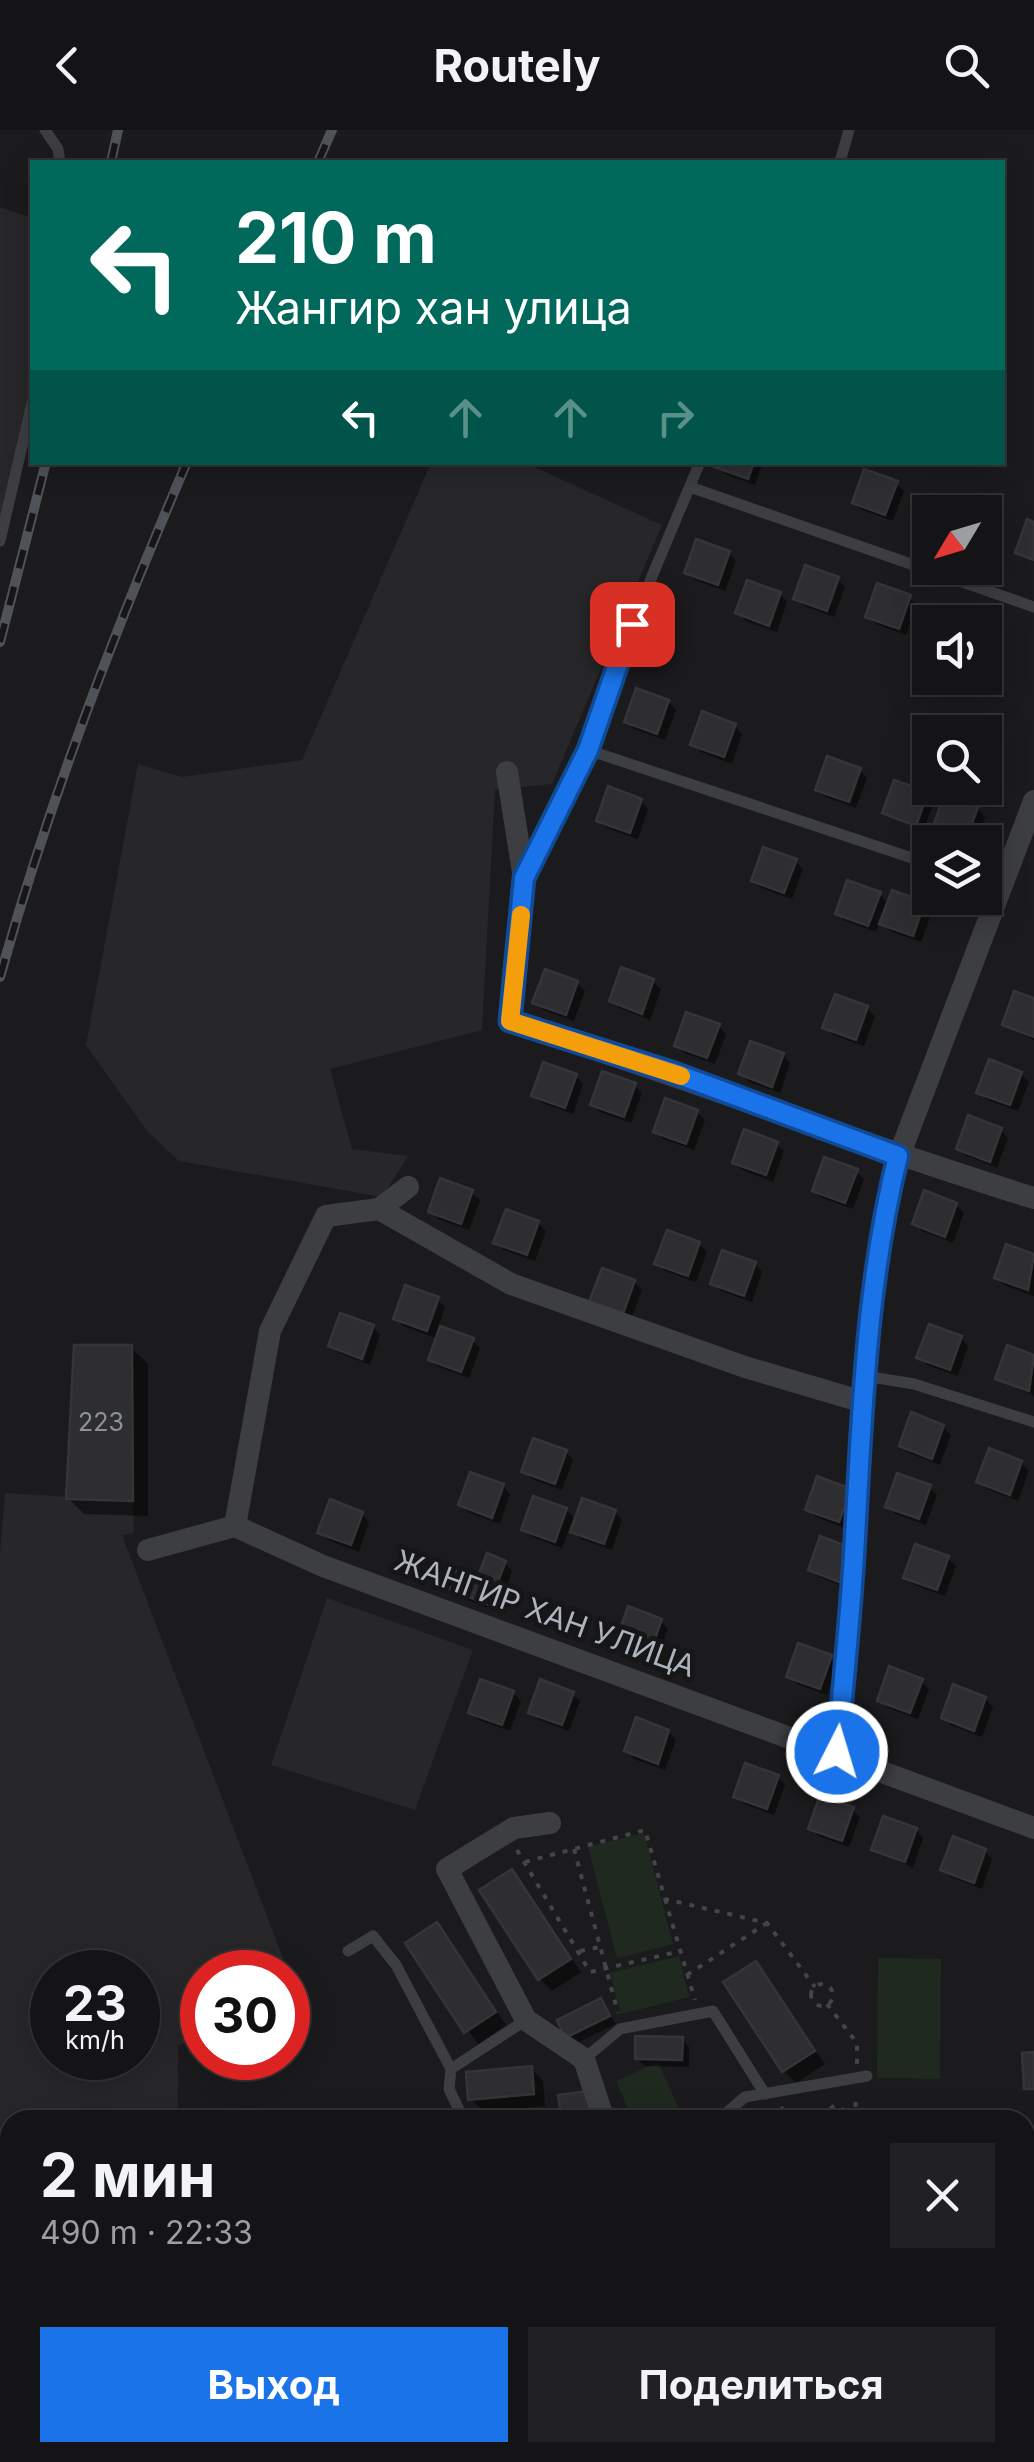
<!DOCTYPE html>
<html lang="ru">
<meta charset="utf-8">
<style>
:root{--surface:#141416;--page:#212123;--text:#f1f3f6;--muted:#9d9ea1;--line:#333335;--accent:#1a73e8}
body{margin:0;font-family:Inter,sans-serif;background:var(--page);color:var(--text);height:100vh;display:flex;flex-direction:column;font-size:38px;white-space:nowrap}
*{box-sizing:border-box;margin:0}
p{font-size:32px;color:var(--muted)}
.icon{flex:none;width:55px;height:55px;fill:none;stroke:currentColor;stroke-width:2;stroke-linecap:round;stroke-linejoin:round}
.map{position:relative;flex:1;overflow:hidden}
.drawer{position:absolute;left:0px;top:1980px;width:1035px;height:352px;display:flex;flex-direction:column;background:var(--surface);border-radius:30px 30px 0 0;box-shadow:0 5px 25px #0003,0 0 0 2px var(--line)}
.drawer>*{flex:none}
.top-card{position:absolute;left:30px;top:30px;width:975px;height:305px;border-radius:0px;box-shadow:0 5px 25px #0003,0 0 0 2px var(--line);background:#00695c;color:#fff;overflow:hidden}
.needle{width:65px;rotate:232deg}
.buttons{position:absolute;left:912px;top:365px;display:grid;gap:20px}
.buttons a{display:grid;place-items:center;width:90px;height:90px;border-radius:0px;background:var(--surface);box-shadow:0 5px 25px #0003,0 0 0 2px var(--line);font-size:50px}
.speed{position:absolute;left:30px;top:1820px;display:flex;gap:20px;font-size:50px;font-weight:700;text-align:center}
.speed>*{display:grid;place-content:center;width:130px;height:130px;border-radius:50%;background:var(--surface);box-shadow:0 5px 25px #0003,0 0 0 2px var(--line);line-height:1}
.speed small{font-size:25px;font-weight:400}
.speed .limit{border:15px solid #d22;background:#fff;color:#111}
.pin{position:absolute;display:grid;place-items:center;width:85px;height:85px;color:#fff;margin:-42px;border-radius:20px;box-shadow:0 5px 15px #0006}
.me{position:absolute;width:110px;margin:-55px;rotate:5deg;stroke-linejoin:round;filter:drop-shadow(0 0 8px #0008)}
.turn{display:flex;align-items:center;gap:35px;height:210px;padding:0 40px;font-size:45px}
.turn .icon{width:130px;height:130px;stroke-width:2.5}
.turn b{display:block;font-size:70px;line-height:85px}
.lanes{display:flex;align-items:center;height:95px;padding:0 40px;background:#0003;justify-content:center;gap:50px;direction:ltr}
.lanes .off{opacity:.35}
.round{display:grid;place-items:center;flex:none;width:105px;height:105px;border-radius:0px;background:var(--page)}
.head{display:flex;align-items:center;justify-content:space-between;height:170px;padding:0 40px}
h1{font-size:60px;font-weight:700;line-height:75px}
.action{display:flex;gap:20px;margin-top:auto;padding:20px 40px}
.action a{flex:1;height:115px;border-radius:0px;background:var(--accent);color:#fff;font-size:40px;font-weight:700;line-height:115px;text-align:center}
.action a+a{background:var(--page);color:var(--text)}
header{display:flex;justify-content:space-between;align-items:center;height:130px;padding:0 40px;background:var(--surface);font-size:45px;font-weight:700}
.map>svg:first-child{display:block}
.built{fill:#27272a;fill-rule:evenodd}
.green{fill:#202920}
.shadow{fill:#0007}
.building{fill:#2e2e31;stroke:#353539;stroke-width:2.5}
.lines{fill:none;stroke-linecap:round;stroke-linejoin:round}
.path{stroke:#424549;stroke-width:4;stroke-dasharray:5 8;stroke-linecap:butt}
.lane{stroke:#3c3e42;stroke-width:11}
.street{stroke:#3c3e42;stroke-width:22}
.rail-casing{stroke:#4f5257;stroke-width:10}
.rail{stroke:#161618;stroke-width:6;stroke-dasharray:19;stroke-linecap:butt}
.route-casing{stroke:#114b97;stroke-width:25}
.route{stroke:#1a73e8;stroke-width:18}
.slow{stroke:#f59e0b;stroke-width:18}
.labels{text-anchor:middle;stroke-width:10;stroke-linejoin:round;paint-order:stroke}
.number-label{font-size:25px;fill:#8c9299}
.street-label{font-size:30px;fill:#adb4bd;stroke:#161618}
</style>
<header><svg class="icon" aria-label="back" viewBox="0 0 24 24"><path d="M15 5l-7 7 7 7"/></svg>Routely<svg class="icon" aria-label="search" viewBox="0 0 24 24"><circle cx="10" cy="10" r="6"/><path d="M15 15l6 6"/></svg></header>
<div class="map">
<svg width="1034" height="2332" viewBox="0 0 1034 2332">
<rect width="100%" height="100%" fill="#1b1b1d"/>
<path class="built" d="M 0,77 L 32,88 L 32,266 L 0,398 Z
M 431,333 L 525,333 L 662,395 L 552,654 L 495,660 L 482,900 L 330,939 L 352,1019 L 408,1026 L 382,1067 L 179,1031 L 147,1001 L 86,915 L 138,634 L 182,647 L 302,630 Z
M 5,1363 L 133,1371 L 134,1403 L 122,1405 L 308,1894 L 288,1897 L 288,1842 L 202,1842 L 202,1910 L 178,1915 L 178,1990 L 10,1990 L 10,2322 L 88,2323 L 87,2332 L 0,2332 L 0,1425 ZM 52,1842 L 138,1842 L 138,1928 L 52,1928 Z
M 327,1468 L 473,1520 L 415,1680 L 271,1635 Z"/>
<path class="green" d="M 644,1703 L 673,1814 L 617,1828 L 588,1717 Z
M 679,1826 L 689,1867 L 621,1884 L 610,1843 Z
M 878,1828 L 941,1829 L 940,1949 L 877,1948 Z
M 658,1932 L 684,1990 L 633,1990 L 631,1985 L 616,1951 Z"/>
<path class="shadow" d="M 718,332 L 763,332 L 755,355 L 725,344 Z
M 896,354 L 904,361 L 893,391 L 862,380 L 854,373 Z
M 729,423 L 736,431 L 725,461 L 695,450 L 687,442 Z
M 838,449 L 845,457 L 834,487 L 804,476 L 796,468 Z
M 780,464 L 787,472 L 777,502 L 746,491 L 738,483 Z
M 909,468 L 917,475 L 906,505 L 876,494 L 868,486 Z
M 668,572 L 676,580 L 665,610 L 634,599 L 626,591 Z
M 735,596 L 742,604 L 732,634 L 701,622 L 693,615 Z
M 860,640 L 867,648 L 856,678 L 826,667 L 818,659 Z
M 926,664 L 934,672 L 923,702 L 885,683 Z
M 641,671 L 648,679 L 638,709 L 607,698 L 599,690 Z
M 977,679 L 985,687 L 976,712 L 961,712 L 935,698 Z
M 795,731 L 803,739 L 792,769 L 761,758 L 753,750 Z
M 879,764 L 889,774 L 924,774 L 932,782 L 921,812 L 890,801 L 880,791 L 876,802 L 845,791 L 837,783 Z
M 653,852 L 661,859 L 650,890 L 619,878 L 612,871 Z
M 577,853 L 585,861 L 574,891 L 543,880 L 535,872 Z
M 1034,871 L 1034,910 L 1005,894 Z
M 867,878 L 875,886 L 864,916 L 833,905 L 825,897 Z
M 718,896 L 726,904 L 715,934 L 684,923 L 677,915 Z
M 783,925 L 790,933 L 780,963 L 749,952 L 741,944 Z
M 1021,944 L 1029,952 L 1018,981 L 987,970 L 979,963 Z
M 576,946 L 583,954 L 573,984 L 542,973 L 534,965 Z
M 634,955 L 642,963 L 631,993 L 600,982 L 593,974 Z
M 697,982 L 705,990 L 694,1020 L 663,1009 L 656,1001 Z
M 1000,1000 L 1008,1008 L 997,1038 L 967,1026 L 959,1019 Z
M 776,1014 L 784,1021 L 773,1052 L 742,1040 L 735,1033 Z
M 856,1042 L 864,1049 L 853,1079 L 822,1068 L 815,1061 Z
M 472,1063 L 480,1070 L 469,1100 L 438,1089 L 431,1081 Z
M 956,1075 L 964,1083 L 953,1113 L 922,1101 L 915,1094 Z
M 538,1093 L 546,1101 L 535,1131 L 504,1120 L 496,1112 Z
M 699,1114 L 707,1122 L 696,1152 L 665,1141 L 657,1133 Z
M 1007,1118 L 1034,1127 L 1034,1166 L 1004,1155 L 997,1148 Z
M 755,1134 L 762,1142 L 752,1172 L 721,1161 L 713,1153 Z
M 634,1152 L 642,1160 L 631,1190 L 600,1179 Z
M 437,1170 L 445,1177 L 438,1198 L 472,1210 L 480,1218 L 469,1248 L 438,1237 L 431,1229 L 438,1209 L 403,1196 L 396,1189 Z
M 373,1197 L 380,1205 L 370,1235 L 339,1223 L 331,1216 Z
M 961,1208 L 968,1216 L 958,1246 L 927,1235 L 919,1227 Z
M 131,1218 L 148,1234 L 148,1386 L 84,1384 L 68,1368 Z
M 1009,1218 L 1034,1227 L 1034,1266 L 998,1248 Z
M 943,1297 L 951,1305 L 940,1335 L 909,1323 L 901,1316 Z
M 566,1322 L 573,1330 L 562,1360 L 532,1349 L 524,1341 Z
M 1021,1333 L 1029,1341 L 1018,1371 L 987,1359 L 979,1352 Z
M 503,1356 L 510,1364 L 500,1394 L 469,1383 L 461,1375 Z
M 929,1357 L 937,1365 L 926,1395 L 895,1384 L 888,1376 Z
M 858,1368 L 847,1399 L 816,1387 L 808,1380 Z
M 566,1380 L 577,1391 L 615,1382 L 622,1390 L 612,1420 L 581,1409 L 570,1398 L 562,1418 L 532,1407 L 524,1399 Z
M 362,1384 L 369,1392 L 359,1422 L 328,1410 L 320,1402 Z
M 822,1410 L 849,1459 L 819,1447 L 811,1440 Z
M 948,1429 L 956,1436 L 945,1466 L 914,1455 L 906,1448 Z
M 505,1433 L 512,1441 L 497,1481 L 456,1466 L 449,1458 L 479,1452 Z
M 660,1491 L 668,1499 L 657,1529 L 626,1518 L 619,1510 Z
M 830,1528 L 838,1535 L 827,1565 L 797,1554 L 789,1546 Z
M 921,1551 L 929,1559 L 918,1589 L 888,1578 L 880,1570 Z
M 513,1563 L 521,1571 L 510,1601 L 479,1590 L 471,1582 Z
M 572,1564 L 580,1571 L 569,1601 L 539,1590 L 531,1582 Z
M 985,1569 L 993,1577 L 982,1607 L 951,1595 L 944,1588 Z
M 668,1602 L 676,1610 L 665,1640 L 634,1629 L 627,1621 Z
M 778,1647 L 785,1655 L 774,1685 L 744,1674 L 736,1666 Z
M 852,1679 L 860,1687 L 849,1717 L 818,1706 L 811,1698 Z
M 916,1700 L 923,1708 L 913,1738 L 874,1719 Z
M 985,1721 L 992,1729 L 982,1759 L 951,1747 L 943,1740 Z
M 511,1742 L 581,1842 L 552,1861 L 540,1849 Z
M 437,1795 L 506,1895 L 478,1914 L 408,1814 Z
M 755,1834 L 825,1934 L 796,1953 L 784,1941 Z
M 601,1872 L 616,1894 L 575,1914 L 567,1906 Z
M 681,1909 L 689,1917 L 689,1937 L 645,1936 L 637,1928 Z
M 531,1938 L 543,1951 L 545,1976 L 483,1982 L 471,1969 Z
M 746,2322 L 787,2322 L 786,2332 L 745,2332 Z"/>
<path class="building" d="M 716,332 L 754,332 L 748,349 L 714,337 Z
M 864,339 L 898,351 L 885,385 L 852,373 Z
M 1027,389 L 1034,392 L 1034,430 L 1015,423 Z
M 696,409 L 730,421 L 718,455 L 684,443 Z
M 805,435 L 839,447 L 827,481 L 793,469 Z
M 747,450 L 781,462 L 769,496 L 735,483 Z
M 877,453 L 911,465 L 899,499 L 865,487 Z
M 636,558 L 669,570 L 657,604 L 624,592 Z
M 702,581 L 736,594 L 724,627 L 690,615 Z
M 827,626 L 861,638 L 849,672 L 815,660 Z
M 894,650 L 928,662 L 916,696 L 882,683 Z
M 608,656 L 642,669 L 630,703 L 596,691 Z
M 944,665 L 978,677 L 966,711 L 932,699 Z
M 763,717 L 797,729 L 784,763 L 751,751 Z
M 847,750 L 881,762 L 868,796 L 835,784 Z
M 892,760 L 925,772 L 913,806 L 879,794 Z
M 621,837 L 654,849 L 642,884 L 609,871 Z
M 545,839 L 578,851 L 566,885 L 532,873 Z
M 1014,861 L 1034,868 L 1034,907 L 1002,895 Z
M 835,864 L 868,876 L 856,910 L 822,898 Z
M 686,882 L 720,894 L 707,928 L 674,916 Z
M 750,911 L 784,923 L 772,957 L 738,944 Z
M 989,929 L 1022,942 L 1010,975 L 976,963 Z
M 543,932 L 577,944 L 565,978 L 531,966 Z
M 602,941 L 636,953 L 624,987 L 590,975 Z
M 665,968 L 698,980 L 686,1014 L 653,1002 Z
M 968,985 L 1002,998 L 990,1032 L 956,1019 Z
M 744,999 L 778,1012 L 766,1045 L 732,1033 Z
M 824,1027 L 858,1039 L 845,1073 L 812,1061 Z
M 440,1048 L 473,1060 L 461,1094 L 428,1082 Z
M 924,1060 L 957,1073 L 945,1107 L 912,1094 Z
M 506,1079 L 539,1091 L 527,1125 L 493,1113 Z
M 667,1100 L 700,1112 L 688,1146 L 654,1134 Z
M 1006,1114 L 1034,1124 L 1028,1160 L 994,1148 Z
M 722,1120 L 756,1132 L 744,1166 L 710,1154 Z
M 602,1138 L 635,1150 L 623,1184 L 589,1172 Z
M 405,1155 L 439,1167 L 427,1201 L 393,1189 Z
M 340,1183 L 374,1195 L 362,1229 L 328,1216 Z
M 929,1194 L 962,1206 L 950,1240 L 916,1228 Z
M 440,1196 L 474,1208 L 461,1242 L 428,1230 Z
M 74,1215 L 132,1215 L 133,1371 L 66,1369 Z
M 1007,1215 L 1034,1225 L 1029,1261 L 995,1249 Z
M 911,1282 L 944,1295 L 932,1329 L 899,1316 Z
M 533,1308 L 567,1320 L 555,1354 L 521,1342 Z
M 989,1318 L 1022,1331 L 1010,1365 L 976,1352 Z
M 470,1342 L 504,1354 L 492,1388 L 458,1375 Z
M 897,1343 L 931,1355 L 919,1389 L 885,1377 Z
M 817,1346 L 851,1359 L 839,1392 L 805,1380 Z
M 533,1366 L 567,1378 L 555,1412 L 521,1400 Z
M 582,1368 L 616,1380 L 604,1414 L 570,1402 Z
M 330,1369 L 363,1382 L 351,1415 L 317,1403 Z
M 820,1406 L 854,1419 L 842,1453 L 808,1440 Z
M 915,1414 L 949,1426 L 937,1460 L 903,1448 Z
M 487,1423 L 506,1431 L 489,1475 L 446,1458 L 453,1440 L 477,1449 Z
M 628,1476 L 662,1489 L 650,1523 L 616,1511 Z
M 798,1513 L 832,1525 L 820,1559 L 786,1547 Z
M 889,1536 L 923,1549 L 910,1583 L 877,1571 Z
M 480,1549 L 514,1561 L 502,1595 L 468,1583 Z
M 540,1549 L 574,1562 L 562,1595 L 528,1583 Z
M 953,1554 L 986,1567 L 974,1601 L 941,1588 Z
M 636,1587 L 669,1600 L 658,1634 L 624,1621 Z
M 745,1633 L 779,1645 L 767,1679 L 733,1667 Z
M 820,1665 L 854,1677 L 842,1711 L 808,1699 Z
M 883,1686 L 917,1698 L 905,1732 L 871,1720 Z
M 953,1706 L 986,1719 L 974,1753 L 940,1740 Z
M 512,1739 L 571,1829 L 538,1850 L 479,1760 Z
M 437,1792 L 496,1882 L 464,1903 L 405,1813 Z
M 756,1831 L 815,1921 L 782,1942 L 723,1852 Z
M 601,1868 L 610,1886 L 565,1908 L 557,1890 Z
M 635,1906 L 683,1907 L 682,1930 L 635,1929 Z
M 1034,1922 L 1034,1959 L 1024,1959 L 1022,1923 Z
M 532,1936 L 534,1964 L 468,1970 L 466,1942 Z
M 588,1961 L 593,1990 L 562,1990 L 558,1965 Z
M 743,2322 L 779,2322 L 778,2332 L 743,2332 Z"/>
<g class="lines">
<path class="path" d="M 574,1719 L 618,1883
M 517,1720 L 590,1842 L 681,1821
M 525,1732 L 645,1700 L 665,1769 L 767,1793 L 815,1857
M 665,1769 L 695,1870
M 580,1821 L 600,1817
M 687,1845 L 767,1793
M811 1865a11 11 0 1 1 22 0a11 11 0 1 1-22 0Z
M 827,1874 L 857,1913 L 857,1935
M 781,1977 L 790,1990
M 827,1990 L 827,1981 L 835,1975 L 844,1980 L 844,1990
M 855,1990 L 856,1965"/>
<path class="lane" d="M 45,0 L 58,19 L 60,32
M 840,32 L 849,0
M 690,357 L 1034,477
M 0,411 L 32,273
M 588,620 L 930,734
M 510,891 L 524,748 L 588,620 L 632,494 L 700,332
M 865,1246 L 914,1254 L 1034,1292
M 348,1821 L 373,1806 L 396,1835 L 451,1939 L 449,1959 L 464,1990
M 584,1929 L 620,1899 L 713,1881 L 765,1964
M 451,1939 L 526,1890
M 718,1990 L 745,1967 L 867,1946"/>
<path class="street" d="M 507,642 L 524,748
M 510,891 C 686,947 858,1014 1034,1068
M 379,1079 L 511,1154 L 745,1237 L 860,1271
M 235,1396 L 270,1201 L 326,1086 L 379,1079 L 408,1057
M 148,1420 L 235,1396 L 323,1436 L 1034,1698
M 837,1622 C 843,1557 851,1491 854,1425 C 861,1291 864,1158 899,1026 L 1034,671
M 550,1693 L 514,1698 L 447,1739 L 526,1890 L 584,1929 L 604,1990
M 707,2332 L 708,2322"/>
<g class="rail-casing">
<path id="rail" d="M 111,32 L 118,0
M 318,32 L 332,0
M 0,512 L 46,332
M 0,847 C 49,671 115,500 187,332"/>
</g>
<use href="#rail" class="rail"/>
</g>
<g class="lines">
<g class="route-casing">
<path id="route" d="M 632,494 L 588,620 L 524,748 L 510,891 L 674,943 L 898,1026 C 865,1158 862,1290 854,1425 C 850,1491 843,1557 837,1622"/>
</g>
<use href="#route" class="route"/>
<path class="slow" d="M 521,785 L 510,891 L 681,946"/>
</g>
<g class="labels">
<g class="number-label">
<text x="101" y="1301">223</text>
</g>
<g class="street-label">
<text transform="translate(545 1484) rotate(20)" y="10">ЖАНГИР ХАН УЛИЦА</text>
</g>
</g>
</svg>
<div class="buttons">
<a><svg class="needle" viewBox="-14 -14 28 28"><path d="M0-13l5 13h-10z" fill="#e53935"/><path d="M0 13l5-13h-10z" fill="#9d9ea1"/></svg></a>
<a><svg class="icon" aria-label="sound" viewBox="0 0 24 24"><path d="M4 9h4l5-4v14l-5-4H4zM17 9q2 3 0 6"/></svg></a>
<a><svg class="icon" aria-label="search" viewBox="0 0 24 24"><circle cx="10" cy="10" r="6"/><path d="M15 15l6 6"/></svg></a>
<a><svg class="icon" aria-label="layers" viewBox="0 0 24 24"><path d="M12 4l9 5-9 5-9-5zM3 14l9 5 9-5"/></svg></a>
</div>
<div class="speed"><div>23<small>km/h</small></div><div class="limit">30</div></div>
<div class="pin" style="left:632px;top:494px;background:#d93025"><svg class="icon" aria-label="arrive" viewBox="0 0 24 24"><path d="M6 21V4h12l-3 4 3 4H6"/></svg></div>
<svg class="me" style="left:837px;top:1622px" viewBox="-20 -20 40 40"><circle r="17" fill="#1a73e8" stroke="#fff" stroke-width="3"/><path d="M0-11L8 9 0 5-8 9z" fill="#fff"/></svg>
<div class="top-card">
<div class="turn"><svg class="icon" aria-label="left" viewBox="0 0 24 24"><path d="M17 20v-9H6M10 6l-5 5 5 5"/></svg><div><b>210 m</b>Жангир хан улица</div></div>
<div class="lanes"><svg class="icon" aria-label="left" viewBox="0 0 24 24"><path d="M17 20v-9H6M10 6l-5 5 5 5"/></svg><svg class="icon off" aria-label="ahead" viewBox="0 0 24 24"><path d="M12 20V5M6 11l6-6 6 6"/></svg><svg class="icon off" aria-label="ahead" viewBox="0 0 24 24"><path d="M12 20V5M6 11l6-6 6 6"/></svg><svg class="icon off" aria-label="right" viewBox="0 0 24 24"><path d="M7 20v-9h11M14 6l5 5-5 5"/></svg></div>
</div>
<section class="drawer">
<div class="head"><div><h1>2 мин</h1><p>490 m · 22:33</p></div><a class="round"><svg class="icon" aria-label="close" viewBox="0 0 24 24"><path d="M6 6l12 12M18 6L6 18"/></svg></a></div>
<div class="action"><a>Выход</a><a>Поделиться</a></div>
</section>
</div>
